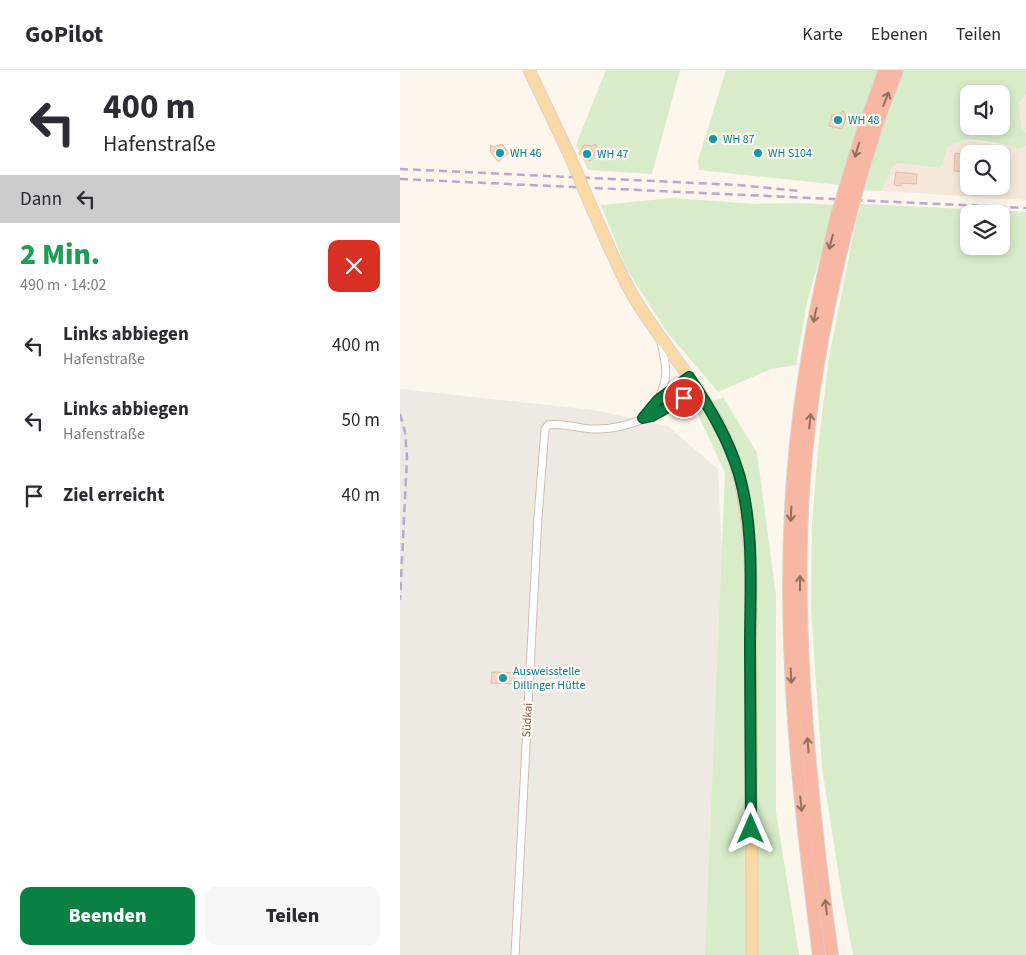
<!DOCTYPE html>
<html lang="de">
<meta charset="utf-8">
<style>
:root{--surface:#fff;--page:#f7f7f7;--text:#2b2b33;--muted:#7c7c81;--line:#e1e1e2;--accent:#0b8043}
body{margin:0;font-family:"Source Sans 3",sans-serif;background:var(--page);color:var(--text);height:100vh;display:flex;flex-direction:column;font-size:19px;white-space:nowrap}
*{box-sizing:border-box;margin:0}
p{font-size:16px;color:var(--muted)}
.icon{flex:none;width:28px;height:28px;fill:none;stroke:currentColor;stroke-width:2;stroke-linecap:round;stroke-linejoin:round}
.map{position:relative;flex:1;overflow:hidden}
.sheet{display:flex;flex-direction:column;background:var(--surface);width:400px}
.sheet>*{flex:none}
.banner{background:#fff;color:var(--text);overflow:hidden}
.tools{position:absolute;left:560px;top:15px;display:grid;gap:10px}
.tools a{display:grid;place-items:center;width:50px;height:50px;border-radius:10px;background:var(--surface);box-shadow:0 2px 8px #0003;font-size:25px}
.pin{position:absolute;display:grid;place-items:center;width:42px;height:42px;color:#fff;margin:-21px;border:2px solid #fff;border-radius:50%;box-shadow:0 1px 5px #0007}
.me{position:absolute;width:55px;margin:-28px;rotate:0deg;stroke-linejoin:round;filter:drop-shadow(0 0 4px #0008)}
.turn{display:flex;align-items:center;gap:18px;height:105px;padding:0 20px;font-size:22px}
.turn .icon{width:65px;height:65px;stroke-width:2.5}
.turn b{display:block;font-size:35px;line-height:42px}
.then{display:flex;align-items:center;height:48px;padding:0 20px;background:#0003;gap:10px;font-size:19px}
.round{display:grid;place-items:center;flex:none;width:52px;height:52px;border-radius:10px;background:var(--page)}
.head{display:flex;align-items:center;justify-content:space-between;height:85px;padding:0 20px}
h1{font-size:30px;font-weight:800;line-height:38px;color:#1e9e55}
.cta{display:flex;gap:10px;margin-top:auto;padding:10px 20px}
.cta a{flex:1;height:58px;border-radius:10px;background:var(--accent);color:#fff;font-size:20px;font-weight:800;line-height:58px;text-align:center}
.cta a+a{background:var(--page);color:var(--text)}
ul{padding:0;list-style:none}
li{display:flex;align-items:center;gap:15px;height:75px;padding:0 20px}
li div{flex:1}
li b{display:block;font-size:19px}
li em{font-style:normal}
header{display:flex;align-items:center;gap:30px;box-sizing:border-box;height:70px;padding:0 25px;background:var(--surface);border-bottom:1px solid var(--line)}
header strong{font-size:24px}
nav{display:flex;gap:28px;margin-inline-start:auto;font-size:18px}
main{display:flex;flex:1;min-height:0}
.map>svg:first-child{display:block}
.residential{fill:#f5e8da;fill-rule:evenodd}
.industrial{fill:#efe9e4}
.green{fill:#d8ecc9;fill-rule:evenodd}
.building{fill:#f3d5c3;stroke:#e6bba3}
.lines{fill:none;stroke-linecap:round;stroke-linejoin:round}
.street-casing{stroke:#d1beb0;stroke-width:9}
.primary-casing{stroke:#dad1cd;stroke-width:13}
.highway-casing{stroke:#dad1cd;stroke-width:14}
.street{stroke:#fff;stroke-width:7}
.primary{stroke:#fbd9a5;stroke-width:11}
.highway{stroke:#f7b7a3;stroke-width:12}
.rail{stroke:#b9a8c9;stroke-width:2.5;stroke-dasharray:8 5;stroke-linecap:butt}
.primary-bridge-casing{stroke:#dad1cd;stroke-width:13;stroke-linecap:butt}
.highway-bridge-casing{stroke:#dad1cd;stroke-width:14;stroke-linecap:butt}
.primary-bridge{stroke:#fbd9a5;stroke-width:11}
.highway-bridge{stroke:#f7b7a3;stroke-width:12}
.oneway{stroke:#936e5e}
.route-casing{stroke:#07532c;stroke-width:12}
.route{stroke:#0b8043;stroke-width:9}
.culture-dot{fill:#0f9aa8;stroke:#fffaf3;stroke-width:2}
.labels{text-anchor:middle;stroke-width:4.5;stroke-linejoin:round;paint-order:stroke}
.culture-label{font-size:12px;fill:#0d838f;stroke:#fffaf3;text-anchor:start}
.street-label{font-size:12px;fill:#7a5c4d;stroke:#fffaf3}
</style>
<header>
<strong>GoPilot</strong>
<nav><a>Karte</a><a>Ebenen</a><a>Teilen</a></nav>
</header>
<main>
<section class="sheet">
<div class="banner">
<div class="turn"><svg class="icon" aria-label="left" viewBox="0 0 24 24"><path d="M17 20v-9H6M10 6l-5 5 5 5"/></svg><div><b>400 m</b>Hafenstraße</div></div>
<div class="then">Dann<svg class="icon" aria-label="left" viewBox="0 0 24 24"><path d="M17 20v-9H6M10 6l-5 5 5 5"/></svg></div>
</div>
<div class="head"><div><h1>2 Min.</h1><p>490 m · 14:02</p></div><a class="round" style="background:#d93025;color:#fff"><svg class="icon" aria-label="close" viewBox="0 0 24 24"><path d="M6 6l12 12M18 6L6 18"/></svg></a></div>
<ul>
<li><svg class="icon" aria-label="left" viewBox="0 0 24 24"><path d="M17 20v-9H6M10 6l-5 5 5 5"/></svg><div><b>Links abbiegen</b><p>Hafenstraße</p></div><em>400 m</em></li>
<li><svg class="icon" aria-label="left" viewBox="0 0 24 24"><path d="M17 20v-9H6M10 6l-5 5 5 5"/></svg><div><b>Links abbiegen</b><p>Hafenstraße</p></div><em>50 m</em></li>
<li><svg class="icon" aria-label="arrive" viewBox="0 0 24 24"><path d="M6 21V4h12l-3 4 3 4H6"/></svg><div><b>Ziel erreicht</b></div><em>40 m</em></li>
</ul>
<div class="cta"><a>Beenden</a><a>Teilen</a></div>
</section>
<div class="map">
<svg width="626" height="885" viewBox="0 0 626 885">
<rect width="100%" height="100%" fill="#fdf6ec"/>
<path class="residential" d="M 626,24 L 626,63 L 622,60 L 619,34 Z
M 566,70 L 610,76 L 618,79 L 626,76 L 626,130 L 482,121 L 491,99 L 498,93 L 539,98 L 543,94 L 547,77 L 553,73 ZM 569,84 L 601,84 L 601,116 L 569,116 Z"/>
<path class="industrial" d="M 0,319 L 194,340 L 267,356 L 318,399 L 326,575 L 307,885 L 0,885 Z"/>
<path class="green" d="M 206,0 L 280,0 L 252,104 L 188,100 L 176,75 Z
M 326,0 L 626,0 L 626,24 L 619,34 L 622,59 L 626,63 L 626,76 L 618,79 C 607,74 578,69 566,70 C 559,71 553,74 547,77 L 543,94 L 539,98 L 498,93 L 491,99 L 482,121 L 462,120 L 465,110 L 443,104 L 440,115 L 299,100 L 298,90 ZM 569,24 L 601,24 L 601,56 L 569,56 Z
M 273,128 L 356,134 L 399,133 L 435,135 L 407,232 L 396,295 L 371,299 L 318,322 L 268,263 L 227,200 L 201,135 Z
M 461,134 L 626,142 L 626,885 L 453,885 L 442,826 L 422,697 L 411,541 L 412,452 L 419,369 L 429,288 L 456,151 ZM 569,144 L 601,144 L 601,176 L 569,176 Z
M 323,327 L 357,383 L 376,525 L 376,742 L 399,885 L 305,885 L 325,403 L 296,340 Z"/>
<path class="building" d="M 443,41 L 446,47 L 442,59 L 429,56 L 432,45 L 440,44 Z
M 102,74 L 109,83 L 98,92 L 90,81 L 91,75 L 94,77 Z
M 196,74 L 197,80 L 190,91 L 179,84 L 184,75 L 192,76 Z
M 555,83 L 569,84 L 569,102 L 554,101 Z
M 496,102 L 517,104 L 516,114 L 501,113 L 501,116 L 494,115 Z
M 92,602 L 115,603 L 114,614 L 91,613 Z"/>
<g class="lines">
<g class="street-casing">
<path id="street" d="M 258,330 C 270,304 266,298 261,272
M 243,348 L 258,330 L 289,307
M 115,885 L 138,447 L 145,359 L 148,355 C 161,352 179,359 194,359 C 233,360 265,339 298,320"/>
</g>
<g class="primary-casing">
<path id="primary" d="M 129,0 L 169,84
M 194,143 C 207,171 218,200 233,226 C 257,266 288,302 312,342 C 343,391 348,450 351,507 L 352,885"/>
</g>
<g class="highway-casing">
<path id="highway" d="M 449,106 L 463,61 L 485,0
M 460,108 L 479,47 L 497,0
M 419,885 C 398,722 380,560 394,396 C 401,311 417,228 437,146
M 432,885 C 420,801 411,717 405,633 C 400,554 398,474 405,395 C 412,312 428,230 449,149"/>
</g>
<use href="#street" class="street"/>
<use href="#primary" class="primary"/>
<use href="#highway" class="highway"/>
<path class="rail" d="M 0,99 L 338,115 L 400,121
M 0,109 L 626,138
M 0,344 L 5,362 L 7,387 L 0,530"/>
<g class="primary-bridge-casing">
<path id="primary-bridge" d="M 169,84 L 194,143"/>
</g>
<g class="highway-bridge-casing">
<path id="highway-bridge" d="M 437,146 L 449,106
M 449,149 L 460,108"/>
</g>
<use href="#primary-bridge" class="primary-bridge"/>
<use href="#highway-bridge" class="highway-bridge"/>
</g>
<defs><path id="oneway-shaft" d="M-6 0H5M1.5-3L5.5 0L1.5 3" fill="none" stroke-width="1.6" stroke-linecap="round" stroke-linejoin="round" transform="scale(1.25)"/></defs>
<g class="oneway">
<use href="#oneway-shaft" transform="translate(486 29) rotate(-69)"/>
<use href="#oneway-shaft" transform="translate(457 80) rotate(107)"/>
<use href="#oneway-shaft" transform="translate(431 172) rotate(104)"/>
<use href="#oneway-shaft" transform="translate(415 245) rotate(102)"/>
<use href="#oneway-shaft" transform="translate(410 351) rotate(-84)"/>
<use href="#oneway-shaft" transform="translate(391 444) rotate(93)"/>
<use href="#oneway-shaft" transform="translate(400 513) rotate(-90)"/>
<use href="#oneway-shaft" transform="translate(391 606) rotate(87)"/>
<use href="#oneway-shaft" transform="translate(408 675) rotate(-94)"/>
<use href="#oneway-shaft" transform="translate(401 734) rotate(84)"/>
<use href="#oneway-shaft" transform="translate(426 837) rotate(-97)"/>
</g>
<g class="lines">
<g class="route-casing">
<path id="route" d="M 284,328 L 252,346 L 243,348 L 258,330 L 289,307 C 310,338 328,368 339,404 C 355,460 350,520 350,577 C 350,638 351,699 351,759"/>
</g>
<use href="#route" class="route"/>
</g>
<g class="culture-dot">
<circle cx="438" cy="50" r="5"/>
<circle cx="313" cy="69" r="5"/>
<circle cx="100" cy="83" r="5"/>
<circle cx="358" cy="83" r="5"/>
<circle cx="187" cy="84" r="5"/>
<circle cx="103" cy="608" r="5"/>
</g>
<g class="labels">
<g class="culture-label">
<text x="448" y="54">WH 48</text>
<text x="323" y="73">WH 87</text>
<text x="110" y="87">WH 46</text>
<text x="368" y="87">WH S104</text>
<text x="197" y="88">WH 47</text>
<text x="113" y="605">Ausweisstelle<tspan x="113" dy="14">Dillinger Hütte</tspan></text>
</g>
<g class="street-label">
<text transform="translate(127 650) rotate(-87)" y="4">Südkai</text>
</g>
</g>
</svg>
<div class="tools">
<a><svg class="icon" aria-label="sound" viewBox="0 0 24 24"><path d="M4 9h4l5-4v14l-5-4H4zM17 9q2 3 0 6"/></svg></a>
<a><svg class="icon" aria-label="search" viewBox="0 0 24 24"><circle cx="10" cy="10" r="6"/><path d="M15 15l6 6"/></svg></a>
<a><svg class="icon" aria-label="layers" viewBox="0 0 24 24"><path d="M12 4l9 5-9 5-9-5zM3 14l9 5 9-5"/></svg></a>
</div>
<div class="pin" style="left:284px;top:328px;background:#d93025"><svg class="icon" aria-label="arrive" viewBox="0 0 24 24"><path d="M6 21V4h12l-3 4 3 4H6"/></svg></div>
<svg class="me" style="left:351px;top:759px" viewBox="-20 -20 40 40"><path d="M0-17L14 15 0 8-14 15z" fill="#0b8043" stroke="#fff" stroke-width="4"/></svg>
</div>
</main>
